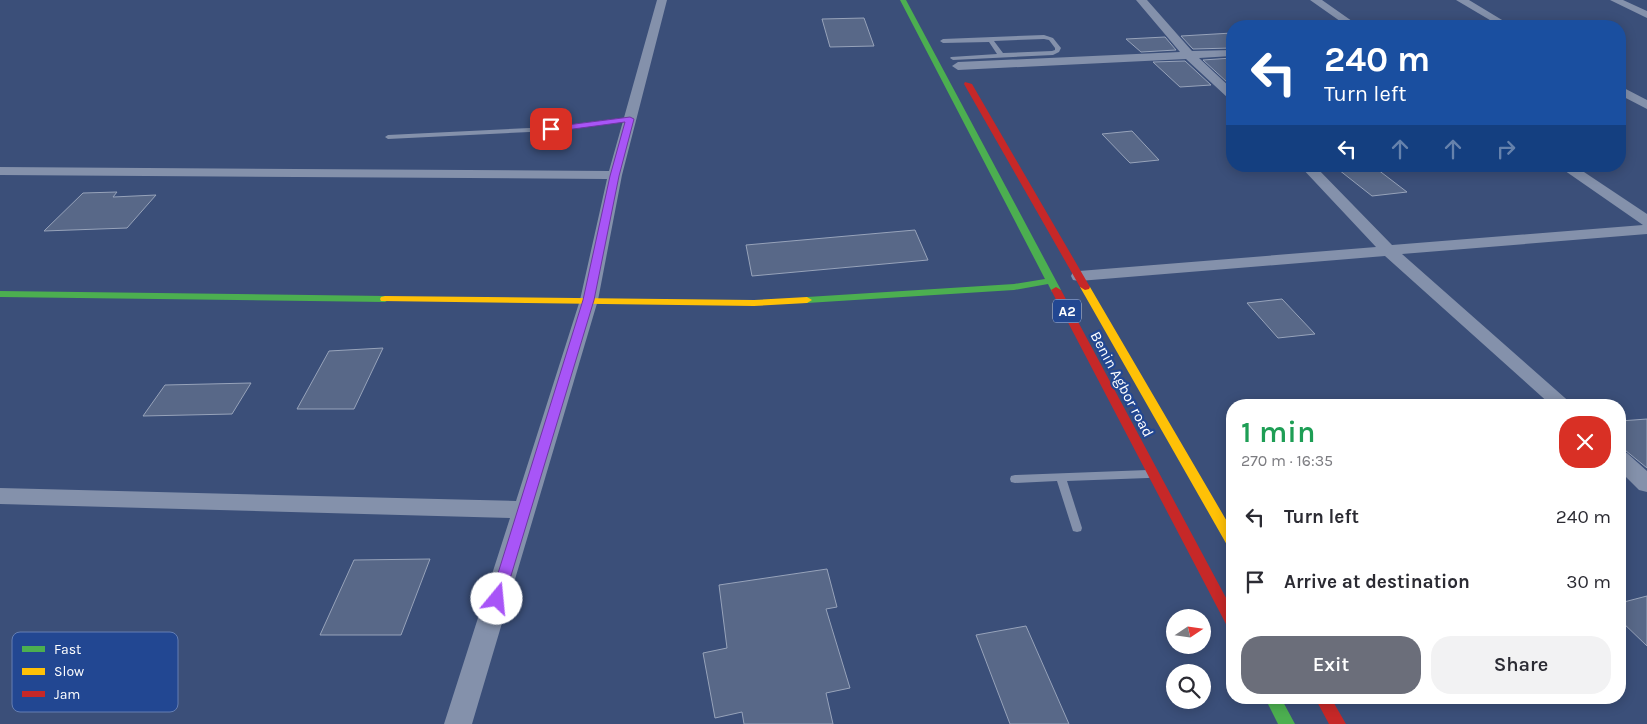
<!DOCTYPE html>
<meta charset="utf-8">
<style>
:root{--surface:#fff;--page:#f2f2f3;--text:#2b2b33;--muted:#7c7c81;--accent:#6b6e7a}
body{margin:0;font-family:Karla,sans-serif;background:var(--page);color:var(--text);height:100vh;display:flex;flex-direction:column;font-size:19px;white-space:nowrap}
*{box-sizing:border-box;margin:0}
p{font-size:16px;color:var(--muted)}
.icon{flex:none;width:28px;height:28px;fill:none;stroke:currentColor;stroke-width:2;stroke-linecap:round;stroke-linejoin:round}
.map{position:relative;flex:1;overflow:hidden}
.drawer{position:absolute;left:1226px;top:399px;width:400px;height:305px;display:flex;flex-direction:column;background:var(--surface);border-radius:20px;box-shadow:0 2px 12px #0003}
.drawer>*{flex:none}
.top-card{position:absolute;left:1226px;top:20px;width:400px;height:152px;border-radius:20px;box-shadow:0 2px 12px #0003;background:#1a4fa0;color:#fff;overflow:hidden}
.needle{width:32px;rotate:77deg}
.tools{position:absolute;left:1166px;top:609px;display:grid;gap:10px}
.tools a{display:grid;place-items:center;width:45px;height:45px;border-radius:50%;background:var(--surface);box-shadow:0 2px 12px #0003;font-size:25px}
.pin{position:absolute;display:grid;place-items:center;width:42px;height:42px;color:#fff;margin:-21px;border-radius:10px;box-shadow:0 2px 8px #0006}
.me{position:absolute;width:55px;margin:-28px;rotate:17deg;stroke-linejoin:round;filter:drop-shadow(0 0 4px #0008)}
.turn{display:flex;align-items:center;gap:18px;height:105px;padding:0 15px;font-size:22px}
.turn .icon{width:65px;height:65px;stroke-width:2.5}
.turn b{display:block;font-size:35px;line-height:42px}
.lanes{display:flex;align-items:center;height:48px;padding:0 15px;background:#0003;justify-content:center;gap:25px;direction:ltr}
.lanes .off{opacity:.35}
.round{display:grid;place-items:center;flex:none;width:52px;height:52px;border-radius:20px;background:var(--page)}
.headline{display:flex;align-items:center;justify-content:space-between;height:85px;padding:0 15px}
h1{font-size:30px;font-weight:600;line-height:38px;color:#1e9e55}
.action{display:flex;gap:10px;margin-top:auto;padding:10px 15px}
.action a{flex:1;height:58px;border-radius:20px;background:var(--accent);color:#fff;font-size:20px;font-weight:600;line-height:58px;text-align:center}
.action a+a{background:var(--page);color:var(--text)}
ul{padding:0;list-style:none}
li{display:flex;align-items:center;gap:15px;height:65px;padding:0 15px}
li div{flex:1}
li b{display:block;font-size:19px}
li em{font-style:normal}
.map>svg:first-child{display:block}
.building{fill:#586888;stroke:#97a3ba}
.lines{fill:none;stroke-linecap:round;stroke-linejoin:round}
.lane{fill:#8491ab;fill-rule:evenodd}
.street{fill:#8491ab;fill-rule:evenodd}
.fast{fill:#4caf50;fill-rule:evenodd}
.slow{fill:#ffc107;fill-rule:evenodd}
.jam{fill:#c62828;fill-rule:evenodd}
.route{fill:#a855f7;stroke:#6d37a1}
.labels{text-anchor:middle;stroke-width:4.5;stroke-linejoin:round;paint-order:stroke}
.shield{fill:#224792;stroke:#bdc8de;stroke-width:1}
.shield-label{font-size:14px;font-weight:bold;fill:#fff}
.street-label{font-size:15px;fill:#fff;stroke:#224792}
.key{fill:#224792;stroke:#647eb3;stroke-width:1}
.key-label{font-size:14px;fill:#fff}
</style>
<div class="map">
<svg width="1647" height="724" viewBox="0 0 1647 724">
<rect width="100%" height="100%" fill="#3b4f79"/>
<path class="building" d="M 864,18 L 874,46 L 830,47 L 822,19 Z
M 1232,33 L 1232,48 L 1193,49 L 1181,36 Z
M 1165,37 L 1176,50 L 1141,52 L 1126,39 Z
M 1232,58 L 1232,83 L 1228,83 L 1203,60 Z
M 1185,61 L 1211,85 L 1180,87 L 1153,62 Z
M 1132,131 L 1159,160 L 1130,163 L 1102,134 Z
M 1334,166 L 1373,166 L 1407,192 L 1372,196 Z
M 117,192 L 113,197 L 156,195 L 127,228 L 44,231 L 83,193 Z
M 915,230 L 928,260 L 752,276 L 746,245 Z
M 1282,299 L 1315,334 L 1278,338 L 1247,303 Z
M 383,348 L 354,409 L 297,409 L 329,351 Z
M 251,383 L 232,414 L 143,416 L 165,385 Z
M 1647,419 L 1647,468 L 1620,446 L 1620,421 Z
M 430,559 L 401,635 L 320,635 L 354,560 Z
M 827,569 L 837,607 L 826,609 L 850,688 L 826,693 L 833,724 L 744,724 L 742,712 L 715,718 L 703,653 L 727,648 L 719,585 Z
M 1647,596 L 1647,646 L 1620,620 L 1620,603 Z
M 1026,626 L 1069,724 L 1010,724 L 976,635 Z"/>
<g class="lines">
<path class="lane" d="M 1044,35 L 1053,38 L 1061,48 L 1059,52 L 1053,55 L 953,60 L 950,58 L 951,57 L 997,54 L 989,42 L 943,43 L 940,41 L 943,39 ZM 1044,39 L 1049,40 L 1055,48 L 1055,50 L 1052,51 L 1003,53 L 994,41 Z
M 630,117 L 632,118 L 632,120 L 551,131 L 388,139 L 385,137 L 388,135 L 551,127 Z
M 1148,470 L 1152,471 L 1153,474 L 1152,477 L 1148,478 L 1067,481 L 1082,528 L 1081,531 L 1077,532 L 1073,531 L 1072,528 L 1057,481 L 1015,483 L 1011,482 L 1010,479 L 1011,476 L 1015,475 Z"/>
<path class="street" d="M 657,0 L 667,0 L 622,175 L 598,300 L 472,724 L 444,724 L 510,518 L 0,504 L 0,488 L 516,501 L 580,300 L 607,179 L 0,175 L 0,167 L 609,171 Z
M 1136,0 L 1147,0 L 1192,51 L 1232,50 L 1232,56 L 1199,58 L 1232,89 L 1232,99 L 1228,98 L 1186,59 L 958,70 L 952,66 L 958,62 L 1180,52 Z
M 1310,0 L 1322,0 L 1359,26 L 1347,26 Z
M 1456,0 L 1469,0 L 1512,26 L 1500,26 Z
M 1610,0 L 1623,0 L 1647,11 L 1647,18 Z
M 1620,86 L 1647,100 L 1647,109 L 1620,95 Z
M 1300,166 L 1315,166 L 1392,245 L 1643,225 L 1558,166 L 1575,166 L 1647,214 L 1647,234 L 1402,254 L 1573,405 L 1551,405 L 1385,256 L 1079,281 L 1073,280 L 1071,276 L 1073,272 L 1079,271 L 1376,247 Z
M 1620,451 L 1627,453 L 1647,471 L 1647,492 L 1639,490 L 1620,471 Z"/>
<path class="fast" d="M 900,0 L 906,0 L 1061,290 L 1060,292 L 1052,292 L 1048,284 L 1014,290 L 807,303 L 802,300 L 807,297 L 1014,284 L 1045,279 Z
M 0,291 L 385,296 L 390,299 L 385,302 L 0,297 Z
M 1265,698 L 1281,698 L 1295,724 L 1278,724 Z"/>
<path class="slow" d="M 1085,284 L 1090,287 L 1232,530 L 1232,546 L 1227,545 L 1080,287 Z
M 385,296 L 754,300 L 807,297 L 812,300 L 807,303 L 754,306 L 381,301 L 380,299 L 381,297 Z"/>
<path class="jam" d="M 965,82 L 972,84 L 1090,287 L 1089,289 L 1085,290 L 1080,287 L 964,84 Z
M 1056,287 L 1061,290 L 1232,609 L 1232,628 L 1227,626 L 1051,290 Z
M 1315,698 L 1331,698 L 1346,724 L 1329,724 Z"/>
</g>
<path class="route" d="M 630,117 L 634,119 L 619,176 L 594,300 L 504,599 L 502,603 L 497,605 L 492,603 L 490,599 L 583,300 L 610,176 L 625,122 L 551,132 L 547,129 L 551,127 Z"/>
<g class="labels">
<rect class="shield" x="1053" y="299.5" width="28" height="23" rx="4"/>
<g class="shield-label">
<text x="1067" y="316">A2</text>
</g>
<g class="street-label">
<text transform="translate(1122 384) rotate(62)" y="5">Benin Agbor road</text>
</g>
</g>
<rect x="12" y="632" width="166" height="80" rx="8" class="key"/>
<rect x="22" y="646" width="23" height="6" fill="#4caf50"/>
<rect x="22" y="668" width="23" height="7" fill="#ffc107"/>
<rect x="22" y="691" width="23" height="6" fill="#c62828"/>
<g class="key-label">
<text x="54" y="654">Fast</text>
<text x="54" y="676">Slow</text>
<text x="54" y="699">Jam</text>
</g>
</svg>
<div class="tools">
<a><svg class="needle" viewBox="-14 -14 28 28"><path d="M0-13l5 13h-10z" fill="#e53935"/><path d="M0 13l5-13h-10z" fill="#7c7c81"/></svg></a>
<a><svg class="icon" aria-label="search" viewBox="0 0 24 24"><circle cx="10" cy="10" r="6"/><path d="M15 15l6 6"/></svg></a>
</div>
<div class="pin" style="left:551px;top:129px;background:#d93025"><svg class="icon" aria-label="arrive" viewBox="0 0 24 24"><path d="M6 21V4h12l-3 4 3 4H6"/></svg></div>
<svg class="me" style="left:497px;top:599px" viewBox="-20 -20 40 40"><circle r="19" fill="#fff"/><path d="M0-13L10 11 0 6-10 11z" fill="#a855f7"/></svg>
<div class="top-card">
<div class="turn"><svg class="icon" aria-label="left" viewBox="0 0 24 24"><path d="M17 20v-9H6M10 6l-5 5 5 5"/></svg><div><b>240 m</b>Turn left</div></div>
<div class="lanes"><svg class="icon" aria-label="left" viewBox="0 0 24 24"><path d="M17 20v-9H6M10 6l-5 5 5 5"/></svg><svg class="icon off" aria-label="ahead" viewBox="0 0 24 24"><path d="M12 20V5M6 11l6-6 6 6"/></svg><svg class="icon off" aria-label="ahead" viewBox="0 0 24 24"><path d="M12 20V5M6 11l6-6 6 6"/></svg><svg class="icon off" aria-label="right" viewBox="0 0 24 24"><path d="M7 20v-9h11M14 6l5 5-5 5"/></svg></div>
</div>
<section class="drawer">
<div class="headline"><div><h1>1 min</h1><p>270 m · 16:35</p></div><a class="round" style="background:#d93025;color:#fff"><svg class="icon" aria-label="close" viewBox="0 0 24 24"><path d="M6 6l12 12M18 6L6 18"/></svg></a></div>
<ul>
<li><svg class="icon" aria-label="left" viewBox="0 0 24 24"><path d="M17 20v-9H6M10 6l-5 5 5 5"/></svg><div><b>Turn left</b></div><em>240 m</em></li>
<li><svg class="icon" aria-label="arrive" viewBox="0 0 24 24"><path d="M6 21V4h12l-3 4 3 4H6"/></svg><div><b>Arrive at destination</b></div><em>30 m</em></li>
</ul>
<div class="action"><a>Exit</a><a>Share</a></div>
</section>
</div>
